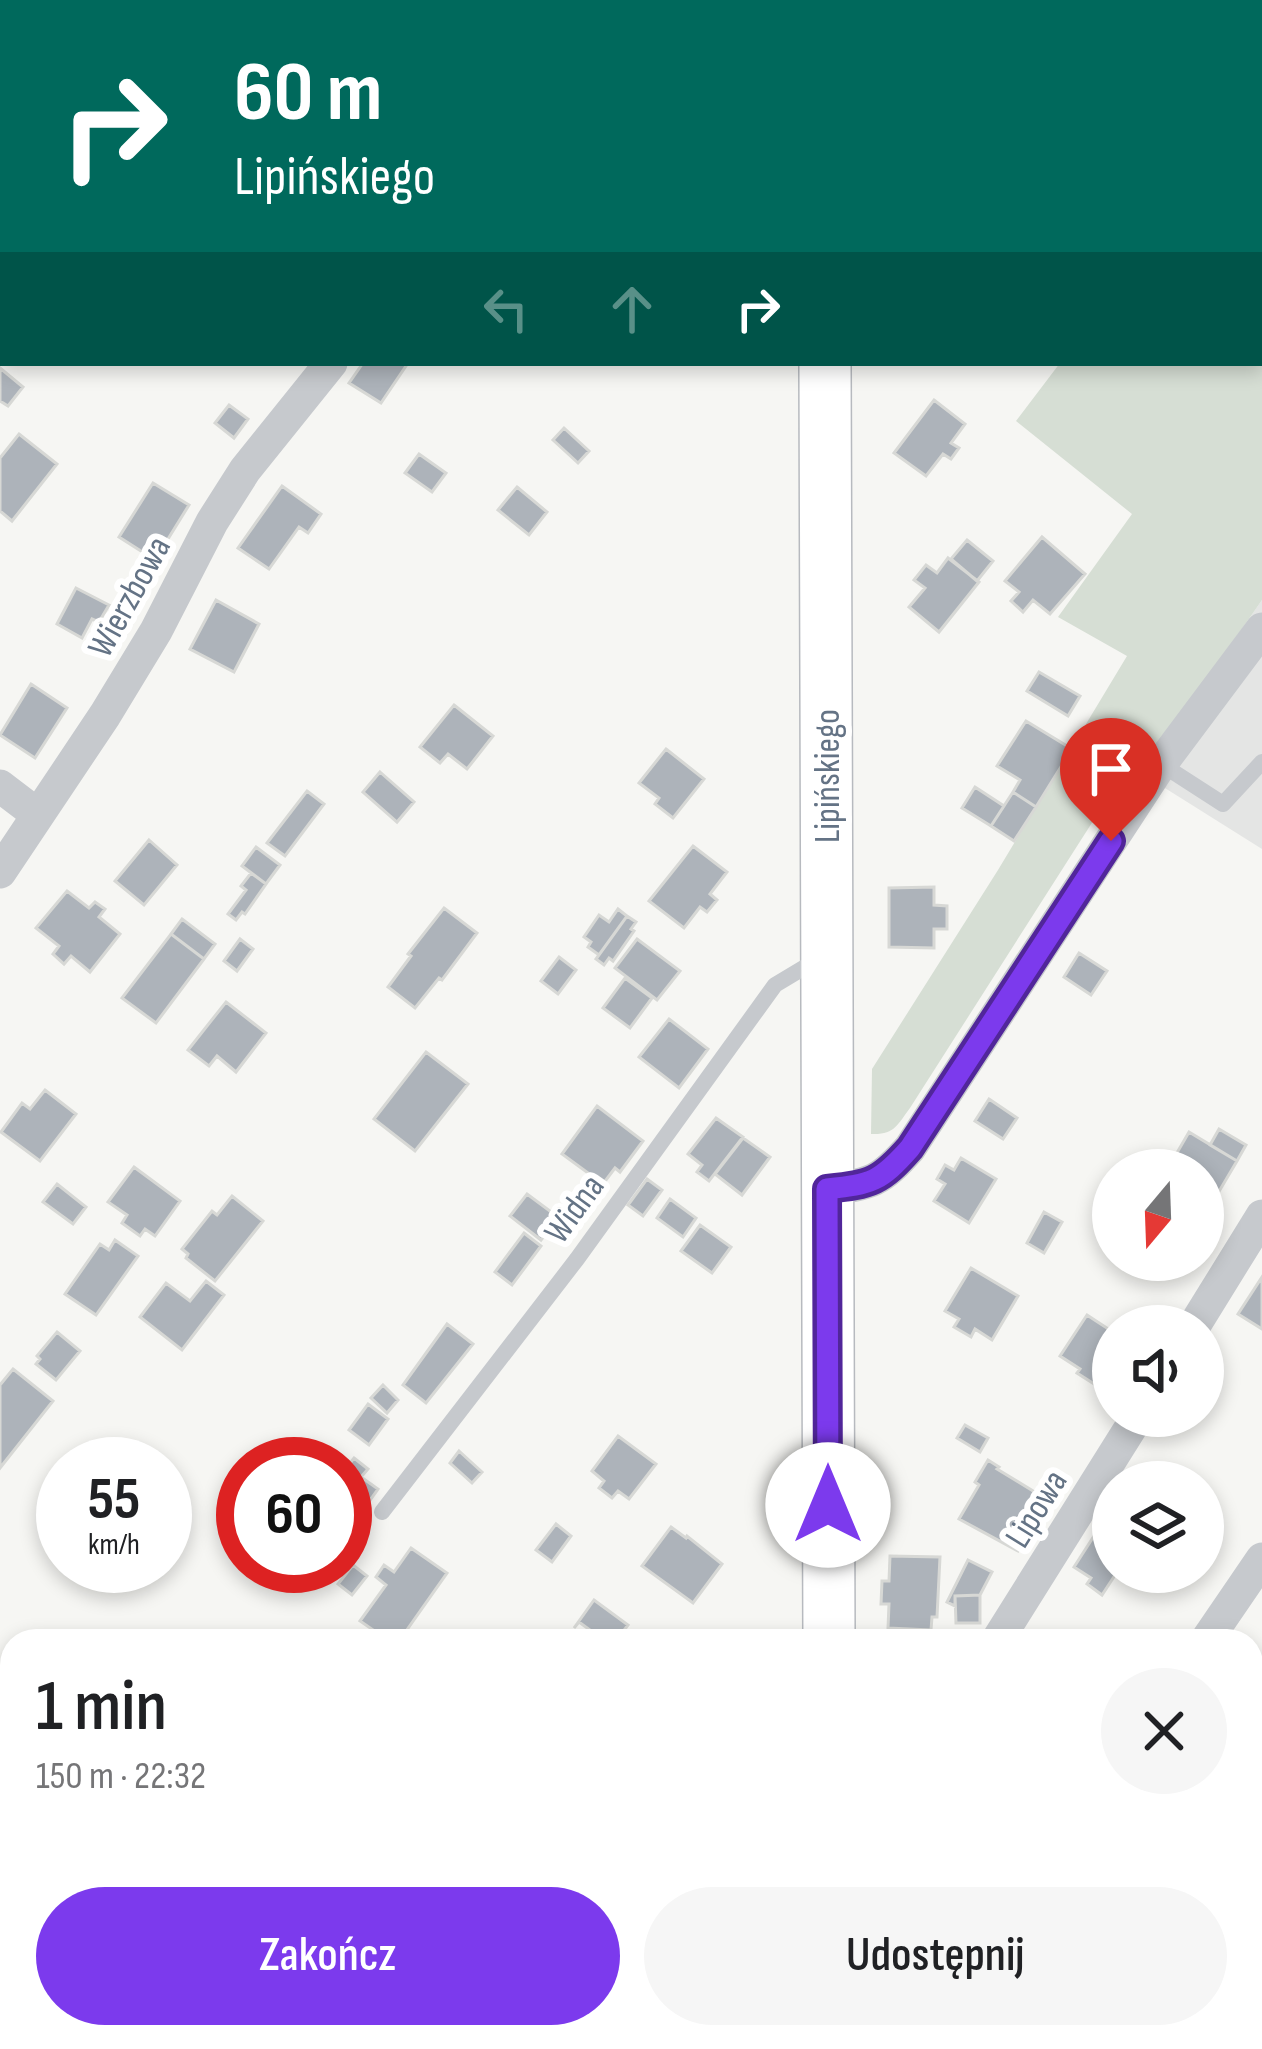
<!DOCTYPE html>
<html lang="pl">
<meta charset="utf-8">
<style>
:root{--surface:#fff;--page:#f6f6f6;--text:#202124;--muted:#757577;--accent:#7c3aed}
body{margin:0;font-family:"Sofia Sans Condensed",sans-serif;background:var(--page);color:var(--text);height:100vh;display:flex;flex-direction:column;font-size:45px;white-space:nowrap}
*{box-sizing:border-box;margin:0}
p{font-size:39px;color:var(--muted)}
.icon{flex:none;width:66px;height:66px;fill:none;stroke:currentColor;stroke-width:2;stroke-linecap:round;stroke-linejoin:round}
.map{position:relative;flex:1;overflow:hidden}
.details{position:absolute;left:0px;top:1629px;width:1263px;height:420px;display:flex;flex-direction:column;background:var(--surface);border-radius:36px 36px 0 0;box-shadow:0 6px 18px #0003}
.details>*{flex:none}
.guide{position:absolute;left:0px;top:0px;width:1263px;height:366px;box-shadow:0 6px 18px #0003;background:#00695c;color:#fff;overflow:hidden}
.needle{width:78px;rotate:199deg}
.tools{position:absolute;left:1092px;top:1149px;display:grid;gap:24px}
.tools a{display:grid;place-items:center;width:132px;height:132px;border-radius:50%;background:var(--surface);box-shadow:0 6px 18px #0003;font-size:60px}
.speed{position:absolute;left:36px;top:1437px;display:flex;gap:24px;font-size:60px;font-weight:700;text-align:center}
.speed>*{display:grid;place-content:center;width:156px;height:156px;border-radius:50%;background:var(--surface);box-shadow:0 6px 18px #0003;line-height:1}
.speed small{font-size:30px;font-weight:400}
.speed .limit{border:18px solid #d22;background:#fff;color:#111}
.pin{position:absolute;display:grid;place-items:center;width:102px;height:102px;color:#fff;margin:-123px -51px;border-radius:50% 50% 50% 0;rotate:-45deg;box-shadow:0 0 12px #0007}
.pin .icon{rotate:45deg}
.me{position:absolute;width:132px;margin:-66px;rotate:0deg;stroke-linejoin:round;filter:drop-shadow(0 0 9px #0008)}
.turn{display:flex;align-items:center;gap:42px;height:252px;padding:0 36px;font-size:54px}
.turn .icon{width:156px;height:156px;stroke-width:2.5}
.turn b{display:block;font-size:84px;line-height:102px}
.lanes{display:flex;align-items:center;height:114px;padding:0 36px;background:#0003;justify-content:center;gap:60px;direction:ltr}
.lanes .off{opacity:.35}
.round{display:grid;place-items:center;flex:none;width:126px;height:126px;border-radius:63px;background:var(--page)}
.overview{display:flex;align-items:center;justify-content:space-between;height:204px;padding:0 36px}
h1{font-size:72px;font-weight:600;line-height:90px}
.button{display:flex;gap:24px;margin-top:auto;padding:24px 36px}
.button a{flex:1;height:138px;border-radius:72px;background:var(--accent);color:#fff;font-size:48px;font-weight:600;line-height:138px;text-align:center}
.button a+a{background:var(--page);color:var(--text)}
.map>svg:first-child{display:block}
.built{fill:#e4e5e4}
.green{fill:#d6ded4}
.building{fill:#adb3ba;stroke:#d7d8d5;stroke-width:3}
.lines{fill:none;stroke-linecap:round;stroke-linejoin:round}
.primary-casing{stroke:#b7babf;stroke-width:54}
.service{stroke:#c6c9cd;stroke-width:16}
.minor{stroke:#c6c9cd;stroke-width:33}
.primary{stroke:#fff;stroke-width:51}
.route-casing{stroke:#51269a;stroke-width:30}
.route{stroke:#7c3aed;stroke-width:21}
.labels{text-anchor:middle;stroke-width:12;stroke-linejoin:round;paint-order:stroke}
.street-label{font-size:36px;fill:#647385;stroke:#fff}
</style>
<div class="map">
<svg width="1262" height="2049" viewBox="0 0 1262 2049">
<rect width="100%" height="100%" fill="#f6f6f3"/>
<path class="built" d="M 1262,600 L 1262,849 L 1141,773 Z
M 0,1934 L 12,1945 L 12,2037 L 112,2037 L 126,2049 L 0,2049 Z
M 180,2037 L 637,2037 L 636,2040 L 645,2049 L 194,2049 Z"/>
<path class="green" d="M 1146,0 L 1262,0 L 1262,600 L 1144,770 L 1125,771 L 910,1108 C 897,1125 895,1135 871,1134 L 872,1069 L 998,870 L 1127,656 L 1058,617 L 1132,514 L 1016,421 L 1060,363 L 1260,363 L 1260,3 L 1150,3 Z"/>
<path class="building" d="M 363,363 L 408,363 L 381,403 L 349,383 Z
M 0,368 L 23,387 L 8,406 L 0,401 Z
M 934,400 L 965,424 L 951,443 L 959,448 L 951,459 L 943,454 L 926,476 L 894,453 Z
M 229,405 L 248,419 L 234,438 L 215,423 Z
M 564,428 L 589,451 L 578,463 L 553,440 Z
M 19,434 L 57,464 L 12,521 L 0,511 L 0,458 Z
M 419,454 L 446,473 L 432,492 L 405,473 Z
M 153,483 L 189,505 L 155,560 L 119,537 Z
M 282,486 L 321,514 L 308,533 L 299,527 L 269,569 L 238,548 Z
M 517,487 L 547,512 L 529,535 L 498,510 Z
M 1042,537 L 1085,574 L 1050,614 L 1033,600 L 1023,612 L 1011,601 L 1019,592 L 1005,581 Z
M 967,540 L 993,561 L 977,581 L 951,559 Z
M 948,558 L 979,582 L 939,632 L 909,607 L 925,588 L 914,580 L 926,565 L 937,573 Z
M 76,588 L 109,605 L 99,622 L 92,619 L 82,638 L 57,624 Z
M 216,600 L 259,624 L 234,672 L 190,649 Z
M 1039,672 L 1080,696 L 1068,716 L 1027,691 Z
M 31,684 L 67,708 L 35,758 L 0,735 Z
M 454,705 L 493,736 L 467,769 L 448,754 L 440,763 L 420,747 Z
M 1026,721 L 1072,749 L 1036,807 L 1013,792 L 1020,780 L 997,766 Z
M 666,749 L 704,779 L 673,818 L 655,804 L 659,798 L 639,783 Z
M 380,772 L 414,802 L 397,822 L 363,792 Z
M 975,787 L 1004,806 L 991,826 L 962,808 Z
M 307,791 L 324,804 L 285,856 L 267,843 Z
M 1013,792 L 1036,807 L 1014,841 L 991,826 Z
M 149,840 L 177,865 L 144,905 L 115,881 Z
M 693,846 L 727,872 L 710,894 L 717,900 L 707,912 L 700,907 L 684,928 L 649,901 Z
M 256,847 L 280,865 L 266,884 L 242,866 Z
M 251,873 L 266,884 L 245,914 L 242,912 L 236,920 L 228,914 L 246,890 L 241,886 Z
M 934,887 L 934,905 L 947,906 L 947,929 L 934,929 L 934,948 L 889,947 L 889,888 Z
M 67,891 L 89,908 L 95,902 L 105,909 L 99,917 L 120,934 L 90,972 L 71,956 L 64,964 L 53,954 L 59,946 L 36,928 Z
M 444,908 L 477,933 L 442,980 L 439,978 L 415,1008 L 388,987 L 411,956 L 408,954 Z
M 618,909 L 627,916 L 599,955 L 588,947 L 591,942 L 584,937 L 599,915 L 609,922 Z
M 627,916 L 636,922 L 631,929 L 634,931 L 613,961 L 609,958 L 604,965 L 596,959 Z
M 182,919 L 215,944 L 204,959 L 171,934 Z
M 171,934 L 204,959 L 156,1023 L 122,998 Z
M 240,939 L 253,949 L 237,971 L 224,961 Z
M 637,939 L 680,971 L 657,1000 L 615,968 Z
M 1079,953 L 1107,971 L 1091,995 L 1064,977 Z
M 559,957 L 576,970 L 558,994 L 541,981 Z
M 625,978 L 652,998 L 630,1028 L 603,1008 Z
M 226,1002 L 266,1033 L 236,1072 L 217,1056 L 209,1066 L 188,1050 Z
M 669,1019 L 708,1049 L 679,1088 L 639,1057 Z
M 426,1052 L 468,1084 L 415,1151 L 374,1119 Z
M 45,1090 L 76,1114 L 40,1161 L 1,1132 L 22,1103 L 30,1109 Z
M 989,1099 L 1017,1118 L 1003,1139 L 975,1121 Z
M 597,1106 L 643,1141 L 620,1172 L 615,1168 L 603,1184 L 562,1154 Z
M 716,1118 L 743,1137 L 709,1181 L 697,1172 L 702,1165 L 688,1154 Z
M 1219,1129 L 1246,1145 L 1237,1161 L 1210,1145 Z
M 1189,1132 L 1237,1161 L 1211,1205 L 1203,1200 L 1203,1170 L 1167,1170 Z
M 743,1138 L 770,1157 L 742,1195 L 715,1174 Z
M 961,1158 L 996,1179 L 969,1223 L 934,1201 L 945,1184 L 937,1179 L 945,1165 L 954,1170 Z
M 134,1167 L 180,1201 L 155,1236 L 145,1229 L 140,1236 L 122,1223 L 127,1215 L 108,1202 Z
M 647,1179 L 662,1190 L 643,1216 L 628,1205 Z
M 57,1184 L 86,1207 L 73,1224 L 43,1202 Z
M 527,1194 L 558,1217 L 541,1240 L 510,1216 Z
M 232,1196 L 263,1221 L 215,1281 L 186,1258 L 188,1254 L 182,1249 L 212,1211 L 217,1215 Z
M 670,1199 L 696,1218 L 683,1237 L 657,1218 Z
M 1044,1212 L 1062,1222 L 1044,1253 L 1027,1243 Z
M 700,1225 L 731,1247 L 712,1273 L 681,1251 Z
M 524,1233 L 541,1246 L 512,1285 L 495,1272 Z
M 115,1240 L 138,1256 L 96,1315 L 65,1294 L 100,1244 L 109,1250 Z
M 971,1268 L 1018,1296 L 992,1340 L 975,1329 L 971,1337 L 954,1327 L 959,1319 L 945,1311 Z
M 1262,1277 L 1262,1329 L 1238,1314 Z
M 206,1281 L 224,1295 L 182,1350 L 140,1317 L 166,1283 L 190,1301 Z
M 1087,1315 L 1113,1332 L 1113,1396 L 1077,1373 L 1080,1369 L 1060,1356 Z
M 447,1324 L 473,1344 L 426,1403 L 403,1385 Z
M 57,1332 L 80,1351 L 56,1380 L 36,1364 L 40,1359 L 37,1356 Z
M 13,1369 L 53,1401 L 0,1468 L 0,1385 Z
M 383,1385 L 398,1400 L 387,1413 L 371,1398 Z
M 368,1404 L 388,1419 L 369,1445 L 349,1430 Z
M 965,1425 L 988,1438 L 980,1452 L 957,1438 Z
M 618,1436 L 656,1464 L 629,1499 L 618,1491 L 612,1498 L 599,1488 L 604,1481 L 592,1471 Z
M 459,1451 L 482,1472 L 472,1483 L 450,1463 Z
M 354,1458 L 368,1469 L 361,1477 L 378,1489 L 345,1535 L 345,1465 L 347,1467 Z
M 988,1460 L 999,1467 L 997,1469 L 1051,1502 L 1018,1551 L 959,1519 L 979,1485 L 975,1482 Z
M 1103,1522 L 1113,1528 L 1113,1572 L 1117,1572 L 1102,1595 L 1087,1584 L 1091,1578 L 1074,1567 Z
M 556,1524 L 571,1536 L 552,1562 L 536,1550 Z
M 671,1527 L 686,1538 L 687,1536 L 722,1564 L 693,1603 L 642,1566 Z
M 411,1548 L 447,1573 L 399,1641 L 389,1641 L 360,1621 L 386,1585 L 376,1577 L 384,1565 L 394,1572 Z
M 890,1556 L 940,1557 L 937,1617 L 932,1617 L 931,1630 L 888,1628 L 889,1604 L 881,1604 L 882,1581 L 889,1581 Z
M 968,1560 L 992,1572 L 980,1595 L 955,1596 L 955,1606 L 947,1602 Z
M 353,1565 L 367,1576 L 352,1595 L 338,1584 Z
M 980,1595 L 980,1623 L 956,1623 L 955,1596 Z
M 594,1600 L 628,1625 L 616,1641 L 605,1641 L 579,1622 L 574,1628 Z
M 1251,1700 L 1262,1707 L 1262,1754 L 1259,1758 L 1251,1753 Z
M 1262,1777 L 1262,1830 L 1251,1823 L 1251,1793 Z
M 326,2037 L 447,2037 L 436,2049 L 340,2049 Z
M 447,2037 L 477,2037 L 487,2048 L 436,2049 Z
M 497,2037 L 546,2037 L 559,2049 L 486,2049 Z
M 1027,2037 L 1039,2037 L 1050,2045 L 1056,2037 L 1074,2049 L 1019,2049 Z"/>
<g class="lines">
<g class="primary-casing">
<path id="primary" d="M 824,0 L 824,3
M 825,363 L 829,1641
M 830,2037 L 830,2049"/>
</g>
<path class="service" d="M 1039,3 L 1042,0
M 1161,764 L 1223,804 L 1262,762
M 382,1512 L 577,1259 L 775,985 L 820,958
M 606,2037 L 607,2049"/>
<path class="minor" d="M 575,3 L 576,0
M 0,17 L 3,13
M 0,786 L 38,815
M 0,872 L 105,715 L 156,631 L 212,522 L 245,470 L 331,363
M 827,1189 C 872,1184 880,1182 910,1148 L 1161,764 L 1262,629
M 1194,1326 L 1262,1216
M 997,1641 L 1138,1416
M 1206,1641 L 1262,1559
M 0,1905 L 12,1916
M 151,2037 L 165,2049
M 927,2049 L 935,2037"/>
<use href="#primary" class="primary"/>
</g>
<g class="lines">
<g class="route-casing">
<path id="route" d="M 828,1505 L 827,1189 C 872,1184 880,1182 910,1148 L 1111,841"/>
</g>
<use href="#route" class="route"/>
</g>
<g class="labels">
<g class="street-label">
<text transform="translate(128 596) rotate(-61)" y="13">Wierzbowa</text>
<text transform="translate(826 776) rotate(-90)" y="13">Lipińskiego</text>
<text transform="translate(573 1208) rotate(-54)" y="13">Widna</text>
<text transform="translate(1035 1508) rotate(-58)" y="13">Lipowa</text>
</g>
</g>
</svg>
<div class="tools">
<a><svg class="needle" viewBox="-14 -14 28 28"><path d="M0-13l5 13h-10z" fill="#e53935"/><path d="M0 13l5-13h-10z" fill="#757577"/></svg></a>
<a><svg class="icon" aria-label="sound" viewBox="0 0 24 24"><path d="M4 9h4l5-4v14l-5-4H4zM17 9q2 3 0 6"/></svg></a>
<a><svg class="icon" aria-label="layers" viewBox="0 0 24 24"><path d="M12 4l9 5-9 5-9-5zM3 14l9 5 9-5"/></svg></a>
</div>
<div class="speed"><div>55<small>km/h</small></div><div class="limit">60</div></div>
<div class="pin" style="left:1111px;top:841px;background:#d93025"><svg class="icon" aria-label="arrive" viewBox="0 0 24 24"><path d="M6 21V4h12l-3 4 3 4H6"/></svg></div>
<svg class="me" style="left:828px;top:1505px" viewBox="-20 -20 40 40"><circle r="19" fill="#fff"/><path d="M0-13L10 11 0 6-10 11z" fill="#7c3aed"/></svg>
<div class="guide">
<div class="turn"><svg class="icon" aria-label="right" viewBox="0 0 24 24"><path d="M7 20v-9h11M14 6l5 5-5 5"/></svg><div><b>60 m</b>Lipińskiego</div></div>
<div class="lanes"><svg class="icon off" aria-label="left" viewBox="0 0 24 24"><path d="M17 20v-9H6M10 6l-5 5 5 5"/></svg><svg class="icon off" aria-label="ahead" viewBox="0 0 24 24"><path d="M12 20V5M6 11l6-6 6 6"/></svg><svg class="icon" aria-label="right" viewBox="0 0 24 24"><path d="M7 20v-9h11M14 6l5 5-5 5"/></svg></div>
</div>
<section class="details">
<div class="overview"><div><h1>1 min</h1><p>150 m · 22:32</p></div><a class="round"><svg class="icon" aria-label="close" viewBox="0 0 24 24"><path d="M6 6l12 12M18 6L6 18"/></svg></a></div>
<div class="button"><a>Zakończ</a><a>Udostępnij</a></div>
</section>
</div>
